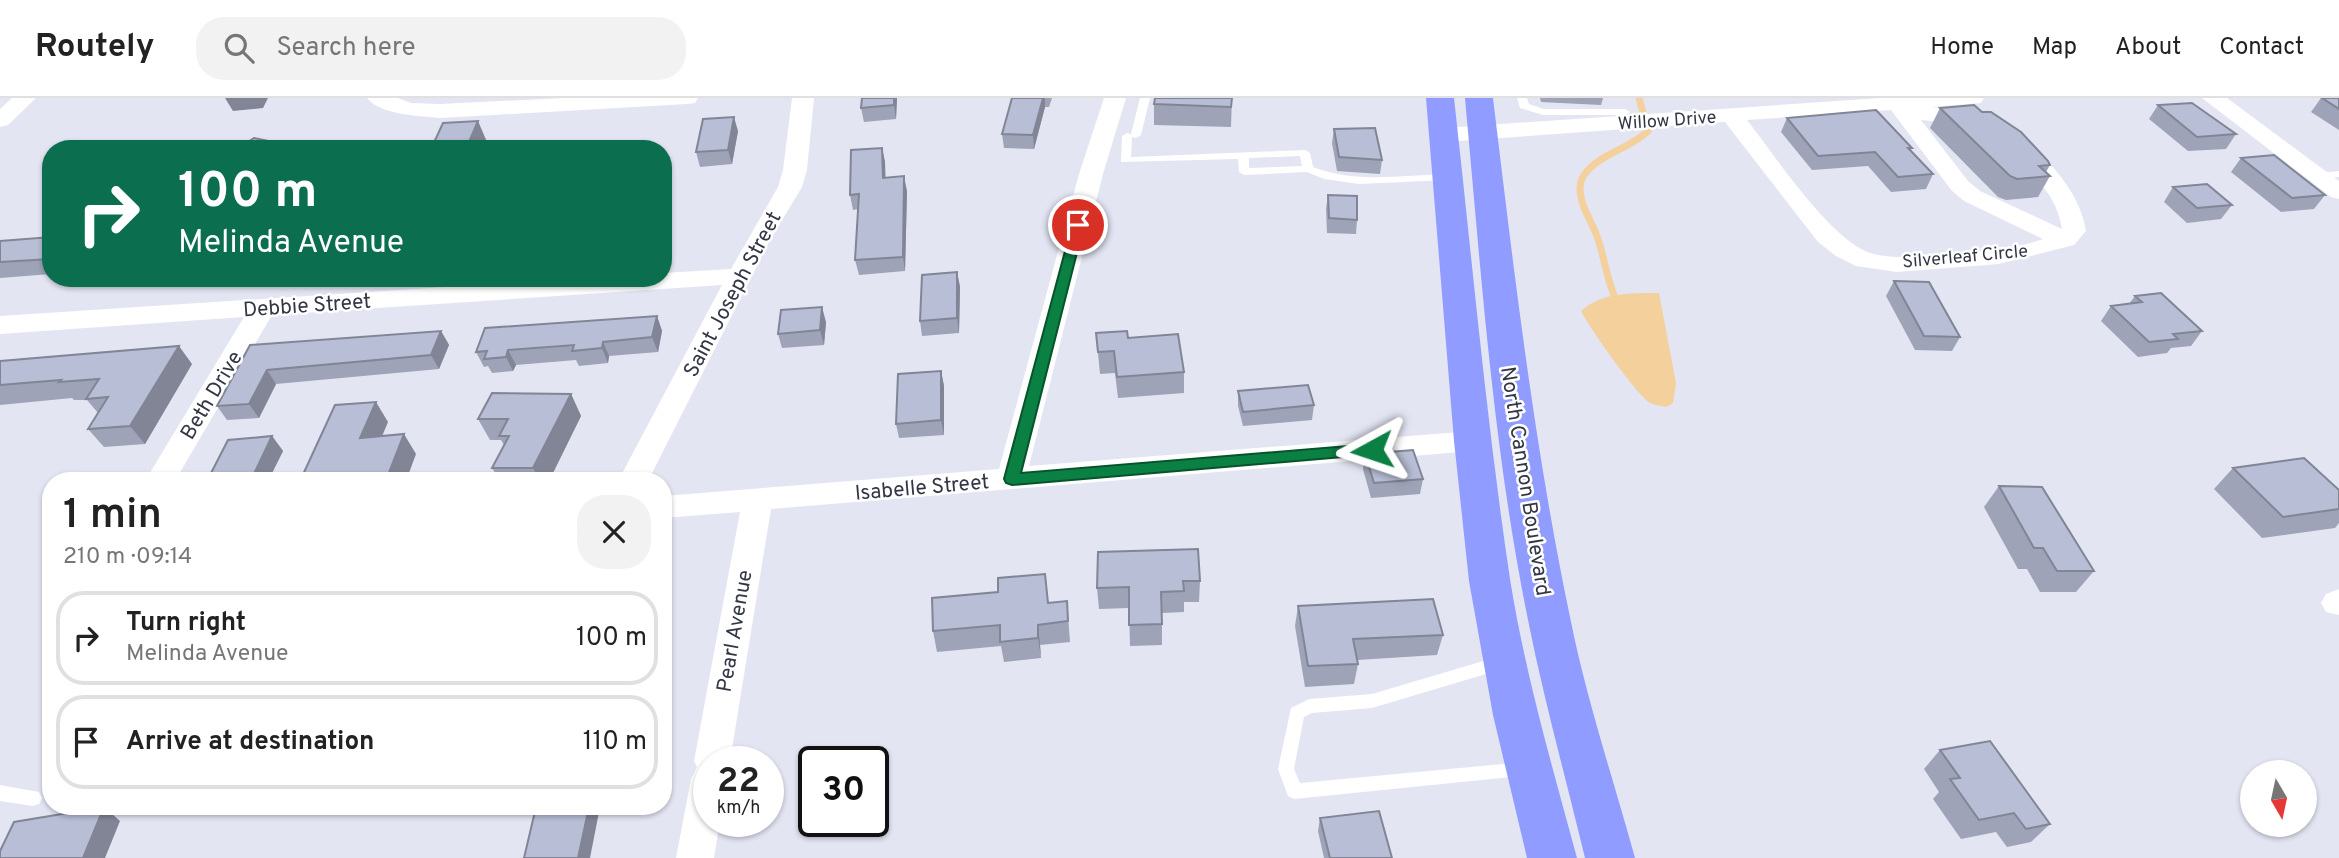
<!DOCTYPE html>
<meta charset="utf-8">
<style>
:root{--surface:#fff;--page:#f2f2f2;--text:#222;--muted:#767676;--line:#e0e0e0}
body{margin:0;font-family:Overpass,sans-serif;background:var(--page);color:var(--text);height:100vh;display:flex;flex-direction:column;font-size:26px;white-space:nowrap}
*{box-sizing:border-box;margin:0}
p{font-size:23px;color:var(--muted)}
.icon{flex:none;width:38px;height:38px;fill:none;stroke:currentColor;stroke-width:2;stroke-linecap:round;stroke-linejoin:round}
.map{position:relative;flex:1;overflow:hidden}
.details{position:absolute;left:42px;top:374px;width:630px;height:343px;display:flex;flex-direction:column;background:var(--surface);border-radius:28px;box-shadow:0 2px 5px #0004}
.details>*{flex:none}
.top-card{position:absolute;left:42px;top:42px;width:630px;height:147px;border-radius:28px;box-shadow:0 2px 5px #0004;background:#0b6e4f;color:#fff;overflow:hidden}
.needle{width:46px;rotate:171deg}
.controls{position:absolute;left:2240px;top:662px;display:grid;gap:14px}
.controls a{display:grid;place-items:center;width:77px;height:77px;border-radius:50%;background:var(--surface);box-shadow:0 2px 5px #0004;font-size:35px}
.speed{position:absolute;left:693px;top:648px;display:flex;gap:14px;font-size:35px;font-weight:700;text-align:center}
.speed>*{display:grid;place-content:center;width:91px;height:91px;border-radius:50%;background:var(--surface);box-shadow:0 2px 5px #0004;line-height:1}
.speed small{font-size:18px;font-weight:400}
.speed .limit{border:4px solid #111;border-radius:10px;background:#fff;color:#111}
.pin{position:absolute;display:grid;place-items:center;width:60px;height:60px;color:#fff;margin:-30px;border:4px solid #fff;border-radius:50%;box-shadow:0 2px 7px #0007}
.me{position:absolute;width:77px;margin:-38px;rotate:265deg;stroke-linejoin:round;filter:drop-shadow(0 0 5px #0008)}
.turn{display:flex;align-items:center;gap:24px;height:147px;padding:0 21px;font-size:32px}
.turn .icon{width:91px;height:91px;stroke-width:2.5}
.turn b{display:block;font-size:49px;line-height:60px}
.round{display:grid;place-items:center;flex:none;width:74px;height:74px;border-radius:28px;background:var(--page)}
.overview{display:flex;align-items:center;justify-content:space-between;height:119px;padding:0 21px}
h1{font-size:42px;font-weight:600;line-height:52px}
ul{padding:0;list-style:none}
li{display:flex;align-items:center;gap:21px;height:94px;margin:0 14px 10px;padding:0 7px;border:4px solid var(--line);border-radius:28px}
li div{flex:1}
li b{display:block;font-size:26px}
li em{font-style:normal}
header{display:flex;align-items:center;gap:42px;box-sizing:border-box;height:98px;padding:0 35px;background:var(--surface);border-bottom:2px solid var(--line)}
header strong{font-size:33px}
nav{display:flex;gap:38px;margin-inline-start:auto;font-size:24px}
.search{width:490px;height:63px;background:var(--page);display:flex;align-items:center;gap:18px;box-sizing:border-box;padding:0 24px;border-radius:28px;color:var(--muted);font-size:26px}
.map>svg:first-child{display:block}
.water{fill:#f4d09c}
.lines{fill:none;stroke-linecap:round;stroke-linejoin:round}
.stream{stroke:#f4d09c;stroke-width:7}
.lane{fill:#fff;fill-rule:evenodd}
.street{fill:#fff;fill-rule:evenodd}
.primary{fill:#909cff;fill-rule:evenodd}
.wall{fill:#9ea3b7}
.shaded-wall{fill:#818595}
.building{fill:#b8bed5;stroke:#818595;stroke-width:2}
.route{fill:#0b8043;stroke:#07532c;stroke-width:2}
.labels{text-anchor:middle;stroke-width:5;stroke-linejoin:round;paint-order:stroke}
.far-street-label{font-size:18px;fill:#333745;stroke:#fff}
.street-label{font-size:21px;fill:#333745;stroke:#fff}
</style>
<header>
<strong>Routely</strong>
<div class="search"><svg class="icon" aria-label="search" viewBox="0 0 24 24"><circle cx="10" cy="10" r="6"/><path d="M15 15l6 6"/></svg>Search here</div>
<nav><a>Home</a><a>Map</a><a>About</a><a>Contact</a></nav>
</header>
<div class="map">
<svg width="2339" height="760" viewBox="0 0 2339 760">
<rect width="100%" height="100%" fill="#e3e5f3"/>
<path class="water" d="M 1659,195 L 1676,285 L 1673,305 L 1666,309 C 1662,308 1655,307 1650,305 C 1637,297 1588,228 1581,213 C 1602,194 1631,195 1659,195 Z"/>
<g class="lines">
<path class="stream" d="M 1639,0 L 1643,15
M 1617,204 C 1607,184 1605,162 1598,141 C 1593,125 1580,109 1580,90 C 1580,83 1584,76 1589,71 C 1605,54 1631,50 1648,33"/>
<path class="lane" d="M 1140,0 L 1150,0 L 1141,37 L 1136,40 L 1132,39 L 1131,59 L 1305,52 L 1310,55 L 1313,69 C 1357,86 1403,77 1448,76 L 1453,79 L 1448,82 L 1359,86 L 1324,81 L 1307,74 L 1244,77 L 1239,74 L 1238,61 L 1121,64 L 1122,38 L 1127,35 L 1131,36 ZM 1300,58 L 1302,68 L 1249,70 L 1249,60 Z
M 1517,0 L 1527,0 L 1529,6 L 1544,11 L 1625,11 L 1630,14 L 1625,17 L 1543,17 L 1520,10 Z
M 2339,73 L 2339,79 L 2318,81 L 2313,78 L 2318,75 Z
M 1500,558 L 1506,560 L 1508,565 L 1506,570 L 1372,610 L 1312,615 L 1304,619 L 1294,671 L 1300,685 L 1524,664 L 1530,667 L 1532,672 L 1530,677 L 1294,701 L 1288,698 L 1278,671 L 1291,610 L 1309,601 L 1372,596 Z
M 0,687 L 39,694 L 42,700 L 39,706 L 33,708 L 0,703 Z"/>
<path class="street" d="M 12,0 L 36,0 L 8,27 L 0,29 L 0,11 Z
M 367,0 L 398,0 L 411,5 L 440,6 L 564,0 L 698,0 L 695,5 L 687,6 L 440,20 C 420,18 380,17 367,0 Z
M 792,0 L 814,0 L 807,72 L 802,89 L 769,144 L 648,383 L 618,383 L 722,187 L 272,217 L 175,383 L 145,383 L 244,219 L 0,236 L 0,218 L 584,180 L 663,180 L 663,175 L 731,171 L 778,89 L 783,72 Z
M 1104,0 L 1126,0 L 1103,76 L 1029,368 L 1473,333 L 1483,336 L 1487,343 L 1483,350 L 1473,353 L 771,411 L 730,663 L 709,663 L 709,723 L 720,723 L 714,760 L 676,760 L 691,681 L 697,669 L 694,663 L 740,414 L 663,420 L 663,398 L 999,371 L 1079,76 Z
M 1880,0 L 1984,0 L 1981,5 L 1931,9 L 1959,11 L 1986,18 L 1989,23 L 1986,28 C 1975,30 1935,23 1921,22 L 1968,83 L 1980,93 L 2062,131 C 2055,89 2031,82 2011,52 L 2014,47 L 2030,47 C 2056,69 2081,99 2086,133 L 2074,147 L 1999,166 L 1897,174 L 1856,168 L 1836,158 L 1818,144 L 1725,24 L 1444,44 L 1436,42 L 1433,37 L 1436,32 L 1444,30 ZM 1891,12 L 1952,93 L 1964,103 L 2043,141 C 2015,151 1983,153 1954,156 C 1929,158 1899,162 1874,156 C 1833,147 1774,56 1747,22 Z
M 2202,0 L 2227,0 L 2339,83 L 2339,101 L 2331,99 Z
M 2339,491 L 2339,517 L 2326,514 L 2321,505 L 2326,496 Z"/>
<path class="primary" d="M 1426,0 L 1454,0 C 1472,160 1486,321 1510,481 C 1525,575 1552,668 1577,760 L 1527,760 L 1493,617 L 1469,483 L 1454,343 Z
M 1465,0 L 1493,0 C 1514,174 1534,347 1570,519 C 1586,600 1613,680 1635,760 L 1585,760 C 1566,681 1544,602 1528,522 C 1493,350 1481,174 1465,0 Z"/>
</g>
<path class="wall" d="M 862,0 L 897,0 L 896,21 L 864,24 L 861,10 Z
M 1012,0 L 1052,0 L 1049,9 L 1045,9 L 1034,51 L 1004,50 L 1002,36 Z
M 1232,0 L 1231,29 L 1154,27 L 1154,6 Z
M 1540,0 L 1603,0 L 1601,7 L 1541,4 Z
M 2321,0 L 2339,0 L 2339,32 L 2311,14 Z
M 2158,7 L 2236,36 L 2226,51 L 2188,53 L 2149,21 Z
M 1940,10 L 1982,14 L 2050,67 L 2046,74 L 2050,78 L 2038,99 L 2006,102 L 1998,99 L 1930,30 Z
M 1787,20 L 1912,50 L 1911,52 L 1933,76 L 1926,91 L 1891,94 L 1868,68 L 1812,72 L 1781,34 Z
M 1334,31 L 1382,62 L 1380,76 L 1337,73 L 1332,45 Z
M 738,33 L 732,66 L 700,69 L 696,54 Z
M 882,50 L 885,64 L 885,80 L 907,93 L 905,173 L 859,177 L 855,162 L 858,111 L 853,112 L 850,97 Z
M 2241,60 L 2325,97 L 2314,111 L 2281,114 L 2231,74 Z
M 2173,89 L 2232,107 L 2221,121 L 2187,125 L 2164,104 Z
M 1328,97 L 1357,122 L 1356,136 L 1327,135 L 1326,111 Z
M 51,139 L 51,176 L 0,180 L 0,143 Z
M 957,174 L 960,189 L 959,235 L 922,238 L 920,223 Z
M 1894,183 L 1960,239 L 1952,253 L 1915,252 L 1886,198 Z
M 2135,198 L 2202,233 L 2191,248 L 2171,250 L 2167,255 L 2138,259 L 2101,223 L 2111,208 L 2129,206 Z
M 657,218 L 662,233 L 658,254 L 609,258 L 608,265 L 579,268 L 576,262 L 516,267 L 513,273 L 492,275 L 488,268 L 484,269 L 476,254 Z
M 826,224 L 824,247 L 782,250 L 778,236 Z
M 441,233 L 449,247 L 439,271 L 276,286 L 259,320 L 227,322 L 217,308 L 250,247 Z
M 1096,235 L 1128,240 L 1184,274 L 1184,295 L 1118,300 L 1115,275 L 1100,276 Z
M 0,263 L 192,266 L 145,346 L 104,349 L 88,331 L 98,315 L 87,302 L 74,302 L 72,300 L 0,307 Z
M 941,273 L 944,288 L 944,337 L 899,340 L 896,326 Z
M 1238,293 L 1314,307 L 1312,322 L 1243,328 L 1238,308 Z
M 571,296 L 581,318 L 549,383 L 500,383 L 492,370 L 504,347 L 501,342 L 490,342 L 478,321 Z
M 272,338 L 283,353 L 268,383 L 207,383 Z
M 1365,356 L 1423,381 L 1420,396 L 1371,400 L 1363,371 Z
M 2233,370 L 2339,392 L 2339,425 L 2335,430 L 2262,440 L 2214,391 Z
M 1999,388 L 2094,473 L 2076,494 L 2040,494 L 2027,471 L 2018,471 L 1984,409 Z
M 1098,454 L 1200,483 L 1199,504 L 1184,504 L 1184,514 L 1162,515 L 1162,547 L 1130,548 L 1129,510 L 1099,511 L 1097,490 Z
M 1067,503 L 1070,544 L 1040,547 L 1041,560 L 1004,564 L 1001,548 L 937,554 L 933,533 L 1048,505 Z
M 1298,508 L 1443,537 L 1437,557 L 1357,562 L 1358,566 L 1354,586 L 1305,589 L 1295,528 Z
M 1940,652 L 2050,726 L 2031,744 L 2007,749 L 1996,734 L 1961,741 L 1933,701 L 1939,694 L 1924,671 Z
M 1320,720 L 1392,760 L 1324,760 L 1318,733 Z"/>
<path class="shaded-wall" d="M 225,0 L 268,0 L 263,10 L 233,13 Z
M 894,0 L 897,0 L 896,21 L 894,7 Z
M 1043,0 L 1045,0 L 1045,9 L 1034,51 L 1033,37 Z
M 734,19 L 738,33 L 732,66 L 728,52 Z
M 478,23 L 487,44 L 484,51 L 466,51 Z
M 882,50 L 885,64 L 886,94 L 883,80 Z
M 904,78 L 907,93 L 905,173 L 903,159 Z
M 957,174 L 960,189 L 959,235 L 957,220 Z
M 822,209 L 826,224 L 824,247 L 820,232 Z
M 657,218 L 662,233 L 658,254 L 652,239 Z
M 441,233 L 449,247 L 439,271 L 431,257 Z
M 603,244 L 609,258 L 608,265 L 602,250 Z
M 179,248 L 192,266 L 145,346 L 130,328 Z
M 508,252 L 516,267 L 513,273 L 506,259 Z
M 267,272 L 276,286 L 259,320 L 249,306 Z
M 941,273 L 944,288 L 944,337 L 941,322 Z
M 571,296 L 581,318 L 549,383 L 540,383 L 533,370 Z
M 376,304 L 388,324 L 373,360 L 360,340 Z
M 404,336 L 416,356 L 406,383 L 387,383 L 386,382 Z
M 272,338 L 283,353 L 268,383 L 254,383 L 252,380 Z
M 1038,527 L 1040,547 L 1041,560 L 1038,540 Z
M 104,709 L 120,723 L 105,760 L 83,760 Z
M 589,709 L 600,709 L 590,760 L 578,760 Z"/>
<path class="building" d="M 862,0 L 894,0 L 894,7 L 861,10 Z
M 1012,0 L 1043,0 L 1033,37 L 1002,36 Z
M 1155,0 L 1232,0 L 1231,9 L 1154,6 Z
M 2322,0 L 2339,0 L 2339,11 Z
M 2192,5 L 2236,36 L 2197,39 L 2158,7 Z
M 1974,7 L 1982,14 L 1991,14 L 2021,34 L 2048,63 L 2050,67 L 2039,68 L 2050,78 L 2017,81 L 2010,78 L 1940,10 Z
M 1876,12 L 1912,50 L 1908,50 L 1933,76 L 1898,79 L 1875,54 L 1818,58 L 1787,20 Z
M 734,19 L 728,52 L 696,54 L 703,21 Z
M 478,23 L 466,51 L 431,51 L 443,25 Z
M 1375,30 L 1382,62 L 1339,59 L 1334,31 Z
M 254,40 L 298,49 L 296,51 L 237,51 Z
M 882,50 L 883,80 L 904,78 L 903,159 L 855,162 L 859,96 L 850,97 L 851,52 Z
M 2274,57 L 2325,97 L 2292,100 L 2241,60 Z
M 2207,86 L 2232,107 L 2197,110 L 2173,89 Z
M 1328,97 L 1357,98 L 1357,122 L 1329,120 Z
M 51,139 L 51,161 L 0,164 L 0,143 Z
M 957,174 L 957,220 L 920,223 L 922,177 Z
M 1894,183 L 1929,184 L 1960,239 L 1924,238 Z
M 2161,195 L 2202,233 L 2173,236 L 2178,241 L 2149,244 L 2111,208 L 2142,204 L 2135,198 Z
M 822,209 L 820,232 L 778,236 L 781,212 Z
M 657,218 L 652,239 L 603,244 L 602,250 L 572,253 L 574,247 L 508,252 L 506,259 L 484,261 L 487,253 L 476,254 L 485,230 Z
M 441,233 L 431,257 L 267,272 L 249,306 L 217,308 L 250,247 Z
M 1127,233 L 1128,240 L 1178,236 L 1184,274 L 1117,279 L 1114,253 L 1098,254 L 1096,235 Z
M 179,248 L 130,328 L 88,331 L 108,299 L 86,301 L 99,281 L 59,284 L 61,282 L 0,287 L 0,263 Z
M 941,273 L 941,322 L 896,326 L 898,276 Z
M 1308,287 L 1314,307 L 1243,314 L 1238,293 Z
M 492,295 L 571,296 L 533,370 L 492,370 L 509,338 L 499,338 L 508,321 L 478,321 Z
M 376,304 L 360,340 L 404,336 L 386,382 L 369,383 L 300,383 L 335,307 Z
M 272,338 L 252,380 L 207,383 L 228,342 Z
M 1413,352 L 1423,381 L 1374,385 L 1365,356 Z
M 2304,360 L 2339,392 L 2339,411 L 2283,419 L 2233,370 Z
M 1999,388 L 2042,389 L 2094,473 L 2057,473 L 2043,450 L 2034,450 Z
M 1198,451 L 1200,483 L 1183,483 L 1184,493 L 1161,494 L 1162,526 L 1129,527 L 1129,489 L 1097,490 L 1098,454 Z
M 1045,476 L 1048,505 L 1067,503 L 1068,523 L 1038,527 L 1038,540 L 1000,544 L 1000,527 L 933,533 L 932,500 L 998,494 L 998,480 Z
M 1433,501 L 1443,537 L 1353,541 L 1358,566 L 1308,568 L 1298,508 Z
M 1990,643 L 2050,726 L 2026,731 L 2014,715 L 1979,722 L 1950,681 L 1960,680 L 1940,652 Z
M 104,709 L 83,760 L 0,760 L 0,753 L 14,724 Z
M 536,709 L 589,709 L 578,760 L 524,760 Z
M 1379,713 L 1392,760 L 1330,760 L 1320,720 Z"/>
<path class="route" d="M 1078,123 L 1084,127 L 1021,375 L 1372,346 L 1378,348 L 1380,352 L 1378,356 L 1012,387 L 1006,385 L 1004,381 L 1072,127 Z"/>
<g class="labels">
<g class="far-street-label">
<text transform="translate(1667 22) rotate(-4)" y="6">Willow Drive</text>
<text transform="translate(1965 158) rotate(-5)" y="6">Silverleaf Circle</text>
</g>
<g class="street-label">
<text transform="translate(732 196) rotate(-62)" y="7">Saint Joseph Street</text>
<text transform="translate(307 207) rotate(-4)" y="7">Debbie Street</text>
<text transform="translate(211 297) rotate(-59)" y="7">Beth Drive</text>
<text transform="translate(1526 383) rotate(81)" y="7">North Cannon Boulevard</text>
<text transform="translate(922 389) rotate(-5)" y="7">Isabelle Street</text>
<text transform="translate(734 533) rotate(-80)" y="7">Pearl Avenue</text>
</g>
</g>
</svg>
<div class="controls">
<a><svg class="needle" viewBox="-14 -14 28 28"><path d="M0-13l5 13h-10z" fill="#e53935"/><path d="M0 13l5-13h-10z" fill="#767676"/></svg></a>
</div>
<div class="speed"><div>22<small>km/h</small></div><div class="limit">30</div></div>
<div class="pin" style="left:1078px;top:127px;background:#d93025"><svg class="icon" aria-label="arrive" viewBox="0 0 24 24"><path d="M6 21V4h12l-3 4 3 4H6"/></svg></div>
<svg class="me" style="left:1372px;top:352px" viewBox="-20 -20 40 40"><path d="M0-17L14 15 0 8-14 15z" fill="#0b8043" stroke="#fff" stroke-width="4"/></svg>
<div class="top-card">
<div class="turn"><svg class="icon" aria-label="right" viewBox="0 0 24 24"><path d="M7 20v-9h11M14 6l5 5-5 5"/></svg><div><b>100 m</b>Melinda Avenue</div></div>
</div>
<section class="details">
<div class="overview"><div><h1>1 min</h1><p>210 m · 09:14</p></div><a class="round"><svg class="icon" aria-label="close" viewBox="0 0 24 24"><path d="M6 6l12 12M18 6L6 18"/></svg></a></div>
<ul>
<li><svg class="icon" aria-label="right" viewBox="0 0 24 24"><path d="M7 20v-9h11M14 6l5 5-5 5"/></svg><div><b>Turn right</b><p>Melinda Avenue</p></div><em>100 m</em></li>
<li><svg class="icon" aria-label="arrive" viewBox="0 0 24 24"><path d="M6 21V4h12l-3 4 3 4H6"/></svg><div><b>Arrive at destination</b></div><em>110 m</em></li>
</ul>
</section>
</div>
